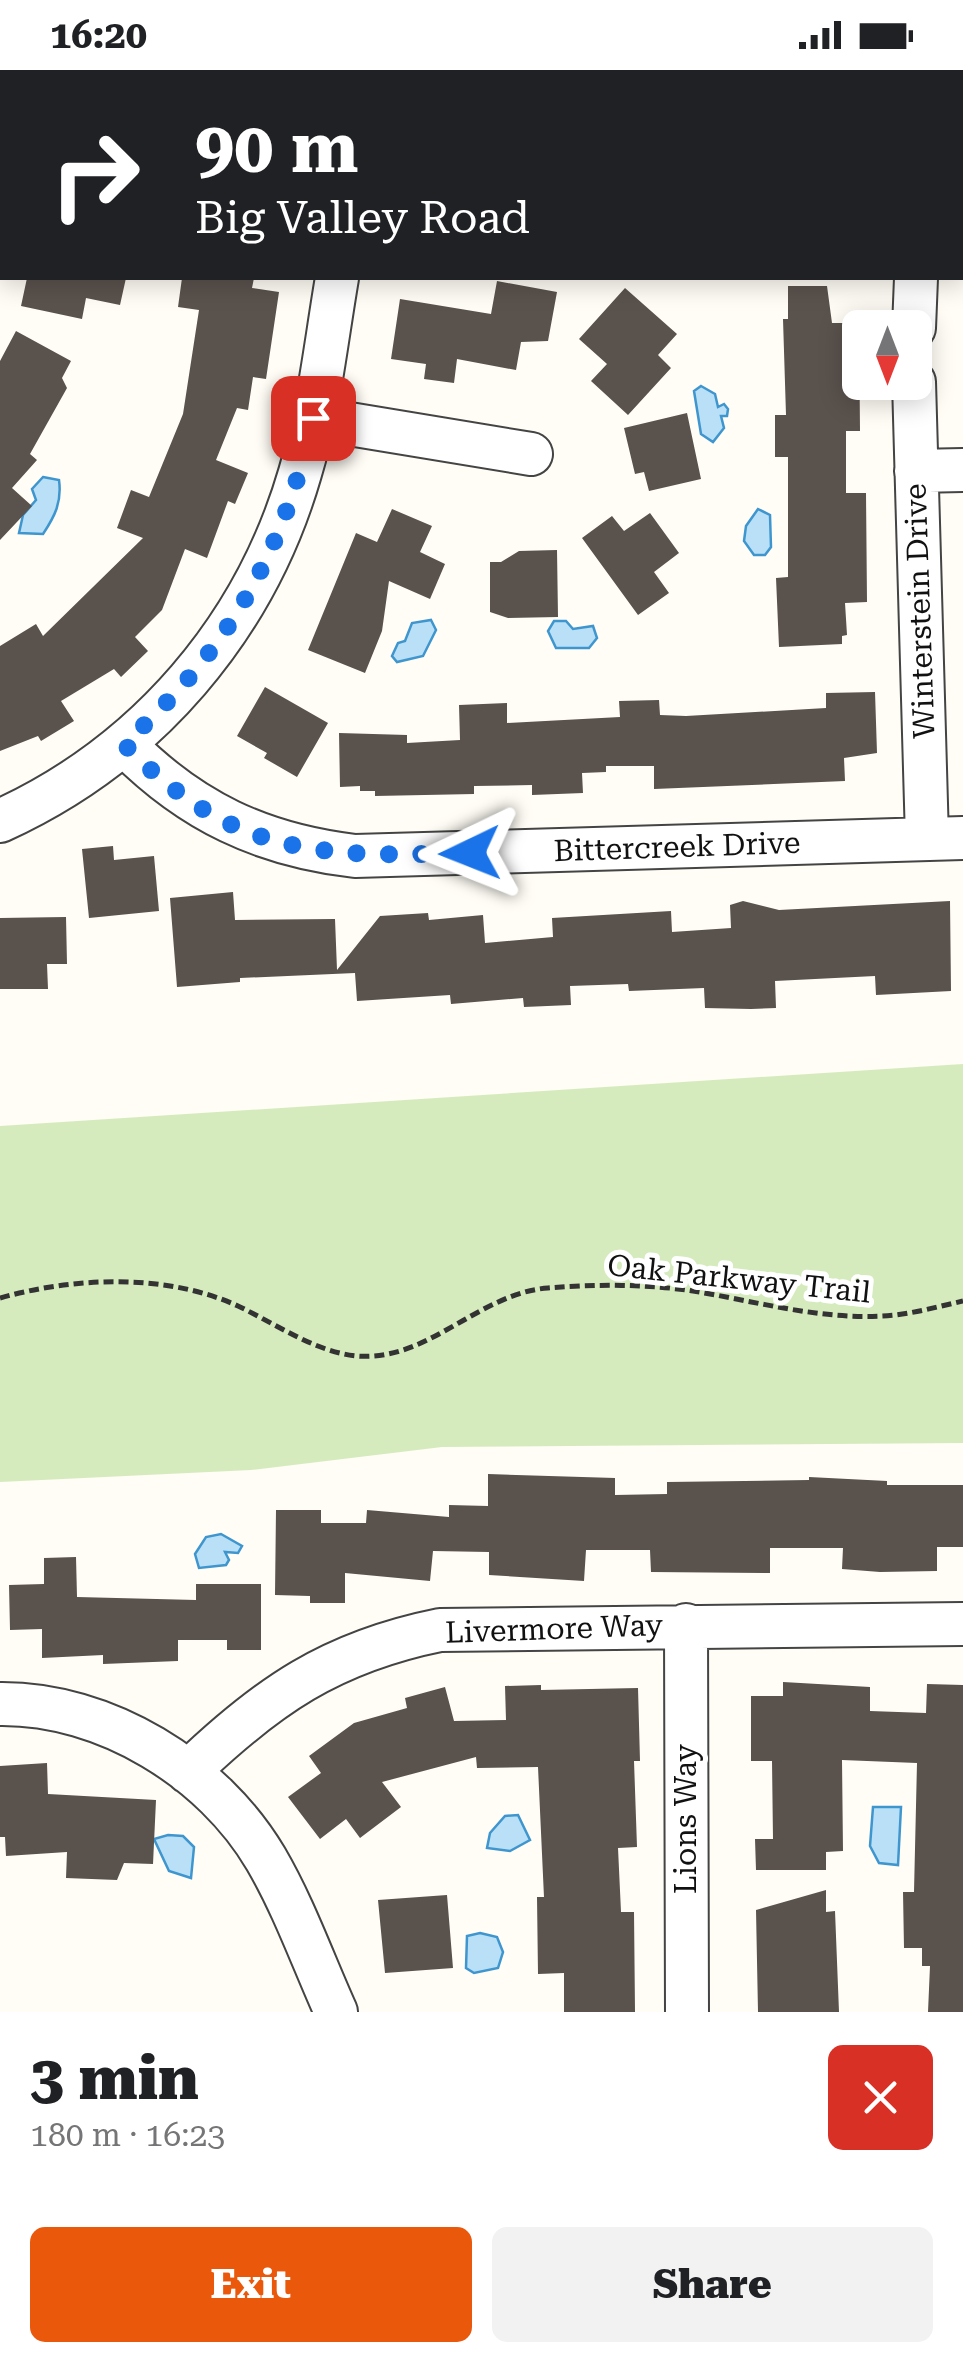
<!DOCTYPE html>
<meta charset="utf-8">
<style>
:root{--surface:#fff;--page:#f2f2f2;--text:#202124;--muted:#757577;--accent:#ea580c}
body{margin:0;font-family:"Roboto Serif",serif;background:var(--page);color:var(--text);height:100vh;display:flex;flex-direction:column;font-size:38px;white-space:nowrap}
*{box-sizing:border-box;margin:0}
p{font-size:32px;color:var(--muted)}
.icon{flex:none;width:55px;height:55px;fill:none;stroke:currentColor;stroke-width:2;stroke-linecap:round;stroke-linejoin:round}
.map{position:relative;height:1942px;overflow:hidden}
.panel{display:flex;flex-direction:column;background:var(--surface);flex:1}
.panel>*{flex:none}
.guide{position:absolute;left:0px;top:0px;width:965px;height:210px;box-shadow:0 5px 25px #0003;background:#202124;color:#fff;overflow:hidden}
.needle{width:65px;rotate:180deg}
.tools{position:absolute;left:842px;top:240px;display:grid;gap:20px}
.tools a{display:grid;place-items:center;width:90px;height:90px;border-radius:15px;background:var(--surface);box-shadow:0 5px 25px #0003;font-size:50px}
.pin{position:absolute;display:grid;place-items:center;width:85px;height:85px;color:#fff;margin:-42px;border-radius:20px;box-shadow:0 5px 15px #0006}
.me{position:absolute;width:110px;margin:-55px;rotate:268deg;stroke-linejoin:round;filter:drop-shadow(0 0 8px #0008)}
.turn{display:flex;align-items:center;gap:35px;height:210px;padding:0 30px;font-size:45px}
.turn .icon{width:130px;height:130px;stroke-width:2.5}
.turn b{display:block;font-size:70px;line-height:85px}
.round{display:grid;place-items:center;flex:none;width:105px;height:105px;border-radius:15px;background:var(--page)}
.overview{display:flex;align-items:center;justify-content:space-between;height:170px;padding:0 30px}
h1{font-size:60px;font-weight:800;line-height:75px}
.cta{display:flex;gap:20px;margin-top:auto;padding:20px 30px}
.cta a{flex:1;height:115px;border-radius:15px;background:var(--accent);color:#fff;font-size:40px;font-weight:800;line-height:115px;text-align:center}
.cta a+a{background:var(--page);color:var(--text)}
.status{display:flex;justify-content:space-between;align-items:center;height:70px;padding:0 50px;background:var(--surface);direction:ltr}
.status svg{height:28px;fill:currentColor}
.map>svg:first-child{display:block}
.green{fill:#d5ebbd}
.water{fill:#b9e0f7;stroke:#3f96cf;stroke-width:2.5}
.building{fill:#5a524d}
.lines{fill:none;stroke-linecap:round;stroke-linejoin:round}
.minor-casing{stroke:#444;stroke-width:46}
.path{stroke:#333;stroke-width:5;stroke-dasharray:10 5;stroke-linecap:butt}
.minor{stroke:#fff;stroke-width:42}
.route{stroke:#1a73e8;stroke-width:18;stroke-dasharray:0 32.4}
.labels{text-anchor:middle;stroke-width:10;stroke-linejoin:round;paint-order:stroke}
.street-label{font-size:30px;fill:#111;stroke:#fff}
</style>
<div class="status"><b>16:20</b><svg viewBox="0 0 49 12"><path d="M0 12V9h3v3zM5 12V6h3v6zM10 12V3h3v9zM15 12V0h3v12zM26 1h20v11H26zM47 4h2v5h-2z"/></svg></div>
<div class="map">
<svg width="963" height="1942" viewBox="0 0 963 1942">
<rect width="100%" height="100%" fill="#fffdf5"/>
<path class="green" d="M 963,994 L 963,1373 L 442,1377 L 251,1400 L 0,1412 L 0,1056 Z"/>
<path class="water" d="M 701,316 L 715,324 L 718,337 L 724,334 L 728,339 L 727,346 L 721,346 L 724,358 L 713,372 L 701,364 L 694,321 Z
M 43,407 L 59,410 C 62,432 55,446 43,464 L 19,463 L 23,445 L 36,430 L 32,419 Z
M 758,439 L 770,445 L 771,477 L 765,485 L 754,485 L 744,471 L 746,456 Z
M 431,550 L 436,560 L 423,586 L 397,592 L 392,586 L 398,573 L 405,571 L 412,553 Z
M 554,551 L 566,551 L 573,559 L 593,556 L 597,568 L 589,578 L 556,578 L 548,561 Z
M 221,1464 L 242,1476 L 238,1483 L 225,1482 L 229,1490 L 226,1495 L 199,1498 L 195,1484 L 206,1467 Z
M 873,1737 L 901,1737 L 898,1795 L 879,1793 L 870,1776 Z
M 518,1745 L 530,1770 L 510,1781 L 487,1778 L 490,1763 L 505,1746 Z
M 168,1765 L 183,1766 L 194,1777 L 191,1808 L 169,1801 L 154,1769 Z
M 480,1863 L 497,1867 L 503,1882 L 498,1898 L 474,1903 L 466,1898 L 467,1866 Z"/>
<path class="building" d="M 27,208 L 126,208 L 120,235 L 86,228 L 82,249 L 21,236 Z
M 182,208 L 254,208 L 252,218 L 279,222 L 266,309 L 253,307 L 248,340 L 237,338 L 216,390 L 248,403 L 235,434 L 228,431 L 207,488 L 185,479 L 162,540 L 135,567 L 148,581 L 121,607 L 114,599 L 61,631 L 74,651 L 41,671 L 38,666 L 0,681 L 0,576 L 36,554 L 43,566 L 143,468 L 117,458 L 131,420 L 149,427 L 183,344 L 199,240 L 178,237 Z
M 497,211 L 557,222 L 548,271 L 521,272 L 516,300 L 457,289 L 454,313 L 424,309 L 426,294 L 391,289 L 400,229 L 491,244 Z
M 788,216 L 827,216 L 832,253 L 859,253 L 860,361 L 846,361 L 846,423 L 866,423 L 867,532 L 845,533 L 847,565 L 842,566 L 842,574 L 779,577 L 776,508 L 788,507 L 788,387 L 775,387 L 775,345 L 786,345 L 783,249 L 788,249 Z
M 625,218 L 677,264 L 658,285 L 671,298 L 628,345 L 591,311 L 607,294 L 579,269 Z
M 16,261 L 71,291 L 62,308 L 67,318 L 30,384 L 37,390 L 12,418 L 32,436 L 0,470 L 0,291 Z
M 687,343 L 701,409 L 649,421 L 644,402 L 635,404 L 624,358 Z
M 392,439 L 432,456 L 420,482 L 445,494 L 430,529 L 389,511 L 382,561 L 365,603 L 308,580 L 356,463 L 377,472 Z
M 650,443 L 679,483 L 654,502 L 669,523 L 638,545 L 582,468 L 612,446 L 624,461 Z
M 557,480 L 558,547 L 508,548 L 490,542 L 490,492 L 501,492 L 519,481 Z
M 265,617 L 328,653 L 297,707 L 264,688 L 267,683 L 237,666 Z
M 875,622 L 877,683 L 844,688 L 845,711 L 654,719 L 654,696 L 606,696 L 606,702 L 582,703 L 583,723 L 532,725 L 532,715 L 474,716 L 474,724 L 375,726 L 375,721 L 360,721 L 360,716 L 340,717 L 339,663 L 407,665 L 407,673 L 460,670 L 459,635 L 507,633 L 507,653 L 620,647 L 619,631 L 659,630 L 660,645 L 686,646 L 826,638 L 826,623 Z
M 113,776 L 114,790 L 154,786 L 159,841 L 89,848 L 82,779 Z
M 233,822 L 235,850 L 335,849 L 337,900 L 380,846 L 428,843 L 429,850 L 483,845 L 485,873 L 553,867 L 552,848 L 671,841 L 672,862 L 731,858 L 730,835 L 743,831 L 779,840 L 950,831 L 951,921 L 876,925 L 875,906 L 775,911 L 776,938 L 751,939 L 705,938 L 704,918 L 629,921 L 628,914 L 570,916 L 571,935 L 524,937 L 523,928 L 451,934 L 450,925 L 357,931 L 355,903 L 240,908 L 240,912 L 177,917 L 170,828 Z
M 66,847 L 67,894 L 47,894 L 48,919 L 0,919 L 0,848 Z
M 488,1404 L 615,1408 L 615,1425 L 667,1424 L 667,1412 L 809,1410 L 809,1407 L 887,1411 L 887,1415 L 963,1415 L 963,1477 L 937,1477 L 937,1501 L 880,1502 L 842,1499 L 843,1478 L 770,1478 L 770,1503 L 651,1502 L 650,1480 L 586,1480 L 584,1511 L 489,1505 L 489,1482 L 433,1481 L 430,1511 L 345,1503 L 345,1533 L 310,1533 L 310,1526 L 275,1525 L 276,1440 L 321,1440 L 321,1453 L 366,1453 L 367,1440 L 449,1447 L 449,1435 L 488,1436 Z
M 76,1487 L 77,1527 L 196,1530 L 196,1514 L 261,1514 L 261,1580 L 227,1580 L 227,1570 L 178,1570 L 178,1591 L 103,1594 L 103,1585 L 42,1588 L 42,1559 L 10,1560 L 9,1515 L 44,1514 L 44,1488 Z
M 783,1612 L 870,1617 L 870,1641 L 926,1643 L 927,1614 L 963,1615 L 963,1942 L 928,1942 L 930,1896 L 922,1896 L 922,1878 L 904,1878 L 903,1822 L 914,1822 L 917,1693 L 842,1690 L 843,1781 L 826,1782 L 826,1800 L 756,1800 L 755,1769 L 773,1769 L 772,1691 L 751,1691 L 751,1626 L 783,1626 Z
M 541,1615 L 541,1620 L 638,1618 L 640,1691 L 634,1691 L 637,1777 L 618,1778 L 621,1842 L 634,1842 L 635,1942 L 564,1942 L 564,1903 L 538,1904 L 537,1827 L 544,1827 L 538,1697 L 477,1698 L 476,1687 L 382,1712 L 401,1737 L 360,1768 L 346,1749 L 320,1769 L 288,1727 L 321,1703 L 309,1686 L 354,1653 L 407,1638 L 405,1628 L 445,1617 L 454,1651 L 506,1650 L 505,1616 Z
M 47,1693 L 48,1724 L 156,1730 L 153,1794 L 124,1793 L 117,1810 L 66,1808 L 67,1782 L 6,1786 L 5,1767 L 0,1767 L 0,1696 Z
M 826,1820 L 826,1842 L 835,1841 L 839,1942 L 758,1942 L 756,1840 Z
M 447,1825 L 453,1898 L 385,1903 L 378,1830 Z"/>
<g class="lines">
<g class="minor-casing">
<path id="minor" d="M 372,2 L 373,0
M 931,2 L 931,0
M 962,31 L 963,31
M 914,258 L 916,208
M 914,312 L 927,769
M 313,348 L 531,384
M 916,401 L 963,400
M 124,674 C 191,742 262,775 355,786 L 963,768
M 0,751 C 147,684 255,558 300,403 C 319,340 326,272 337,208
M 686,1555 L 687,1942
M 0,1634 C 105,1633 213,1699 266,1789 C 294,1837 313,1891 336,1942
M 188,1702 C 267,1626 331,1582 440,1560 L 963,1554"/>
</g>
<path class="path" d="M 0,1228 C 75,1207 166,1203 238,1236 C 276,1254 315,1282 357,1286 C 428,1292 479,1223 548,1218 C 594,1214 647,1214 693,1221 C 760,1232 827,1252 896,1245 C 919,1242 941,1236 963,1231"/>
<use href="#minor" class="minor"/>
</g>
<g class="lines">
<path class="route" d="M 313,348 C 283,485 228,580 124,674 C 235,788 321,787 470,783"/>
</g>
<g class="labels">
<g class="street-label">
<text transform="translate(920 541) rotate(-92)" y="10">Winterstein Drive</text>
<text transform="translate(677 777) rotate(-2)" y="10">Bittercreek Drive</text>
<text transform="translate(739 1209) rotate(6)" y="10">Oak Parkway Trail</text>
<text transform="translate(554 1559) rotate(-2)" y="10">Livermore Way</text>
<text transform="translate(686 1749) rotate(-90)" y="10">Lions Way</text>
</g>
</g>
</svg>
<div class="tools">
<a><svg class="needle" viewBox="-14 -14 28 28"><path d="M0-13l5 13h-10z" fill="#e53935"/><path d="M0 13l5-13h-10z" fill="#757577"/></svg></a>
</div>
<div class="pin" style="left:313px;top:348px;background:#d93025"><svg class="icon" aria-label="arrive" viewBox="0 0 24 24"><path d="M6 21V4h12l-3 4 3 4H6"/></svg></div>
<svg class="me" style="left:470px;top:783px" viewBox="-20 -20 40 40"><path d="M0-17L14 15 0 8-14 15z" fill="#1a73e8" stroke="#fff" stroke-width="4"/></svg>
<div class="guide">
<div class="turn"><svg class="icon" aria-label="right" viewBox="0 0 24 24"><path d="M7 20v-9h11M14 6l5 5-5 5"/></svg><div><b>90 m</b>Big Valley Road</div></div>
</div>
</div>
<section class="panel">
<div class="overview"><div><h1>3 min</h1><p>180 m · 16:23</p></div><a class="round" style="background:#d93025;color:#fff"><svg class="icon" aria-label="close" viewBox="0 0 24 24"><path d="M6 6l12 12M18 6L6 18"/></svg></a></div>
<div class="cta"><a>Exit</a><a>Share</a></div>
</section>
